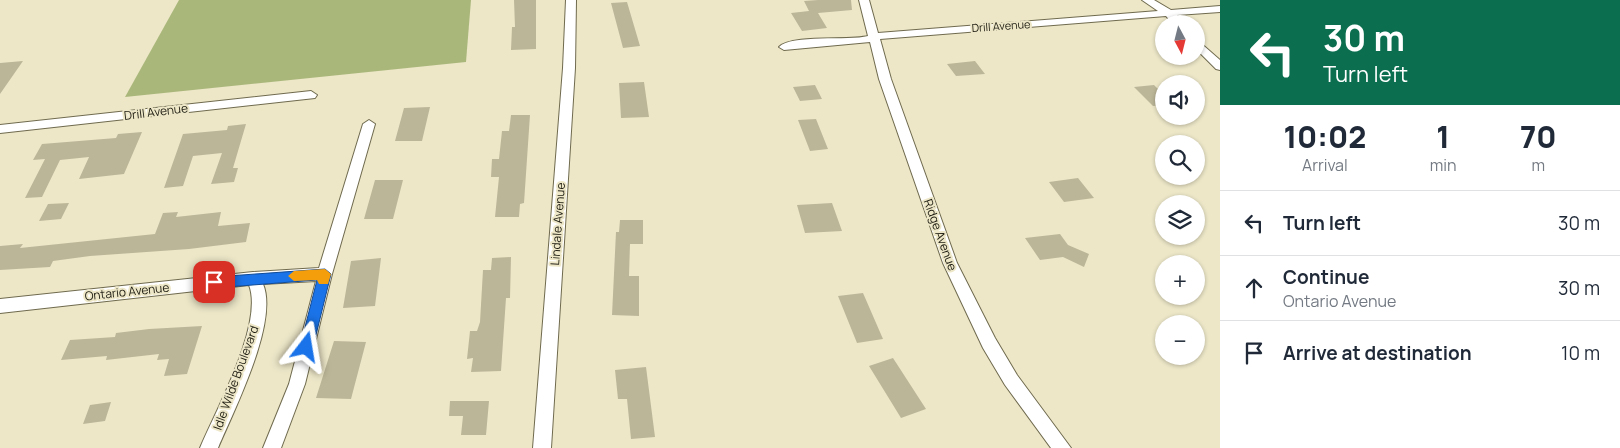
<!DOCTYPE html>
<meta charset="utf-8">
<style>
:root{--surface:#fff;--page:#f6f6f7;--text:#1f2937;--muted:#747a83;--line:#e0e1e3}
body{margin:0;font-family:Manrope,sans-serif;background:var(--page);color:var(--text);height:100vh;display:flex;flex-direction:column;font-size:19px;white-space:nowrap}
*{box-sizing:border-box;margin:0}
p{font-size:16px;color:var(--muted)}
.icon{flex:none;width:28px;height:28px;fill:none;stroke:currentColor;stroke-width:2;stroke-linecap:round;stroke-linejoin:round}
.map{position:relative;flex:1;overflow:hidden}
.side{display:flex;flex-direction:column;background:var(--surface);width:400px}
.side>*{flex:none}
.banner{background:#0b6e4f;color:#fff;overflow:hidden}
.needle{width:32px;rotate:173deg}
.buttons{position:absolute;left:1155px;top:15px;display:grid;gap:10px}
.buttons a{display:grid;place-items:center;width:50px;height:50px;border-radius:50%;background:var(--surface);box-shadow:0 1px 4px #0004;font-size:25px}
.pin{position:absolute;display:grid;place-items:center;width:42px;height:42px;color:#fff;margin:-21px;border-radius:10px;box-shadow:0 2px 8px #0006}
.me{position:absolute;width:55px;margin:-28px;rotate:14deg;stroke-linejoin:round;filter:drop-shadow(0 0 4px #0008)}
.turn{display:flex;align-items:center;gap:18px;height:105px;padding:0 20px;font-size:22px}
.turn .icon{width:65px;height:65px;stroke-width:2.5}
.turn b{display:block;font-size:35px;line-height:42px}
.eta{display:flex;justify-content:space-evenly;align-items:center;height:85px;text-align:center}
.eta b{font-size:30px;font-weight:800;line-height:35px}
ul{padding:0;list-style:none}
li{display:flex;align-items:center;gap:15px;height:65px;padding:0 20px;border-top:1px solid var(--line)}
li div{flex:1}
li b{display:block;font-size:19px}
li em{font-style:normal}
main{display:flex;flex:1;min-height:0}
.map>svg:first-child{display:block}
.forest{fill:#aab77b}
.building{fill:#bcb698}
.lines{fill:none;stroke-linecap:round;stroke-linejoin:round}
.street-casing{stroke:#6f6a4e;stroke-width:2}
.street{fill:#fff;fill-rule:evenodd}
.route{fill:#1a73e8;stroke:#114b97}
.slow{fill:#f59e0b}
.labels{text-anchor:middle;stroke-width:4;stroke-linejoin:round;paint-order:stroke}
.far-street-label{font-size:11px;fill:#1f1d12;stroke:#ede7c8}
.street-label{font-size:12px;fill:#1f1d12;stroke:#ede7c8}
</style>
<main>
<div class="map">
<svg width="1220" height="448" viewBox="0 0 1220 448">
<rect width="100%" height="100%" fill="#ede7c8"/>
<path class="forest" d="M 179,0 L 471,0 L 466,62 L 125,97 Z"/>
<path class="building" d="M 514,0 L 536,0 L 536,49 L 511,50 L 512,27 L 515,27 Z
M 818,0 L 851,0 L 852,10 L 818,13 L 827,28 L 802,31 L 791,13 L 809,11 L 804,1 Z
M 627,2 L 640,46 L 623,48 L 611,3 Z
M 23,61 L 0,94 L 0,63 Z
M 975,61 L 985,74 L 956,76 L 947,64 Z
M 644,82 L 649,117 L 621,118 L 619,83 Z
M 815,85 L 822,99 L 800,101 L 793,87 Z
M 1154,85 L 1164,95 L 1164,105 L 1153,106 L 1134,87 Z
M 430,107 L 422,141 L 395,141 L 404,108 Z
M 511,115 L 530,115 L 524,203 L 520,204 L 519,217 L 495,217 L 499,177 L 491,177 L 492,159 L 499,159 L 502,131 L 509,131 Z
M 816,119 L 828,149 L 810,151 L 798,120 Z
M 246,124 L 233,168 L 238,168 L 234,182 L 211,184 L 222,153 L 193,156 L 183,186 L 164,188 L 183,134 L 227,130 L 228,126 Z
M 142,132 L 124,174 L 79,179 L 89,157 L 60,160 L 42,197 L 25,198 L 45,159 L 33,160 L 42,144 L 116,138 L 118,134 Z
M 1078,178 L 1094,198 L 1064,202 L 1049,182 Z
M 375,180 L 403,180 L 393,219 L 364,219 Z
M 69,203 L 61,219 L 39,221 L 48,204 Z
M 832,203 L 842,231 L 805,233 L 797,205 Z
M 178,212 L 176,217 L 221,212 L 218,226 L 250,223 L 246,242 L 189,249 L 90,256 L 53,261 L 50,267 L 0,270 L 0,246 L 23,244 L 20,248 L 155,234 L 163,213 Z
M 620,220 L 643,220 L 643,244 L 630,244 L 629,276 L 639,276 L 639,316 L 612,315 L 616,232 L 619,232 Z
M 1060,234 L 1068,245 L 1089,254 L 1084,267 L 1063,257 L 1040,260 L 1025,238 Z
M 511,257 L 510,298 L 506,298 L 501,371 L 471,372 L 473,358 L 467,359 L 470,331 L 477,331 L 480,322 L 483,270 L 491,270 L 492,258 Z
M 381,258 L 375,306 L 343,308 L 351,261 Z
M 863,293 L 883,339 L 857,343 L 838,296 Z
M 202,326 L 187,374 L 164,376 L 169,359 L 157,360 L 159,354 L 106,360 L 107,356 L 61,360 L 70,340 L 115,337 L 116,333 L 149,329 Z
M 334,341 L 366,342 L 351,399 L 316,398 Z
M 893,358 L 926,409 L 901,418 L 869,366 Z
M 646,367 L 655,437 L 631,439 L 627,399 L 618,399 L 615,370 Z
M 450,401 L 489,401 L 486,435 L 461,435 L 463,416 L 449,416 Z
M 111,402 L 105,421 L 83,424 L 90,405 Z"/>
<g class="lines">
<g class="street-casing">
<path id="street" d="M 566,0 L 576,0 L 575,68 L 551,448 L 533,448 L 563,68 Z
M 859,0 L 869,0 L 878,33 L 1158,11 L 1142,0 L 1154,0 L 1171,10 L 1220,6 L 1220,12 L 1177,15 L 1184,24 L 1173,24 L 1166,16 L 880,39 L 891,79 L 957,263 L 995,338 L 1017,375 L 1071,448 L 1051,448 L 1005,385 L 983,348 L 943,263 L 879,79 L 870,42 L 784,50 L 779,47 C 791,34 849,41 868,36 Z
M 1196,39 L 1220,60 L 1220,70 L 1216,69 L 1196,49 Z
M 311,91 L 317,95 L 315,98 L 0,133 L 0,125 Z
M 369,120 L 375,124 L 332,274 L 305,384 L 281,448 L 263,448 L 289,384 L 316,281 L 263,284 C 279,322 234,410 218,448 L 200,448 C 216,410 264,324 249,285 L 0,313 L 0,299 L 253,272 L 319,268 L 363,124 Z"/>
</g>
<use href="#street" class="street"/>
</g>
<path class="route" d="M 325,269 L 331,274 L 313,347 L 311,351 L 306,353 L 302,351 L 300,347 L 317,280 L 214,288 L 208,282 L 214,277 Z"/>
<path class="slow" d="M 325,269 L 331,274 L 328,284 L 319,284 L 317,280 L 294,281 L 288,276 L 294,271 Z"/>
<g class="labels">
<g class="far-street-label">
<text transform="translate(1001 26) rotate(-4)" y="4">Drill Avenue</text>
</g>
<g class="street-label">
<text transform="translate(156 112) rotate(-7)" y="4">Drill Avenue</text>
<text transform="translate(558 224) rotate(-86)" y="4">Lindale Avenue</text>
<text transform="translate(940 235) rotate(70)" y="4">Ridge Avenue</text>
<text transform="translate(127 292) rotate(-6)" y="4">Ontario Avenue</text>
<text transform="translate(236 378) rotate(-70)" y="4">Idle Wilde Boulevard</text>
</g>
</g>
</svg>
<div class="buttons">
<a><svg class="needle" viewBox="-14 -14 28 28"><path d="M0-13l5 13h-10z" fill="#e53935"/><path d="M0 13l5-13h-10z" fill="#747a83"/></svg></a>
<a><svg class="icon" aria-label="sound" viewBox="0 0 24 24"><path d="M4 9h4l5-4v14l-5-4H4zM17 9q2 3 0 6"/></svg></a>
<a><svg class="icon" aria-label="search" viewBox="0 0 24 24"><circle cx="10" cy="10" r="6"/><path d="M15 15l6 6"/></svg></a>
<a><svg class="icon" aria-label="layers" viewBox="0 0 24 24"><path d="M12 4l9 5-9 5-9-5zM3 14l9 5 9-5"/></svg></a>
<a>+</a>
<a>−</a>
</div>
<div class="pin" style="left:214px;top:282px;background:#d93025"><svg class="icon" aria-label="arrive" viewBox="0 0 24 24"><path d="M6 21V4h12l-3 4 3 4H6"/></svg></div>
<svg class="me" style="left:306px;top:347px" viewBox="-20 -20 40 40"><path d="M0-17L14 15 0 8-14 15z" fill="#1a73e8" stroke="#fff" stroke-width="4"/></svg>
</div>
<section class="side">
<div class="banner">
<div class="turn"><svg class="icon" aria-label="left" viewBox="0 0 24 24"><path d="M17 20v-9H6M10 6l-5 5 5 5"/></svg><div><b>30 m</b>Turn left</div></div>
</div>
<div class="eta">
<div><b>10:02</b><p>Arrival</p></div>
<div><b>1</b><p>min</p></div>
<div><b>70</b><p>m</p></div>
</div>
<ul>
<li><svg class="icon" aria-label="left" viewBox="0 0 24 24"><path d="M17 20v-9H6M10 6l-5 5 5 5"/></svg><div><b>Turn left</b></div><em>30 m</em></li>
<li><svg class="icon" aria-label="ahead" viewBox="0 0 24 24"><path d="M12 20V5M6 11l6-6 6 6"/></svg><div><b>Continue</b><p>Ontario Avenue</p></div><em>30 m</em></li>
<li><svg class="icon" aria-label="arrive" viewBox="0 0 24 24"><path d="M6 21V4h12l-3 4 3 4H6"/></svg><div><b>Arrive at destination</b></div><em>10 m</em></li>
</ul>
</section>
</main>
